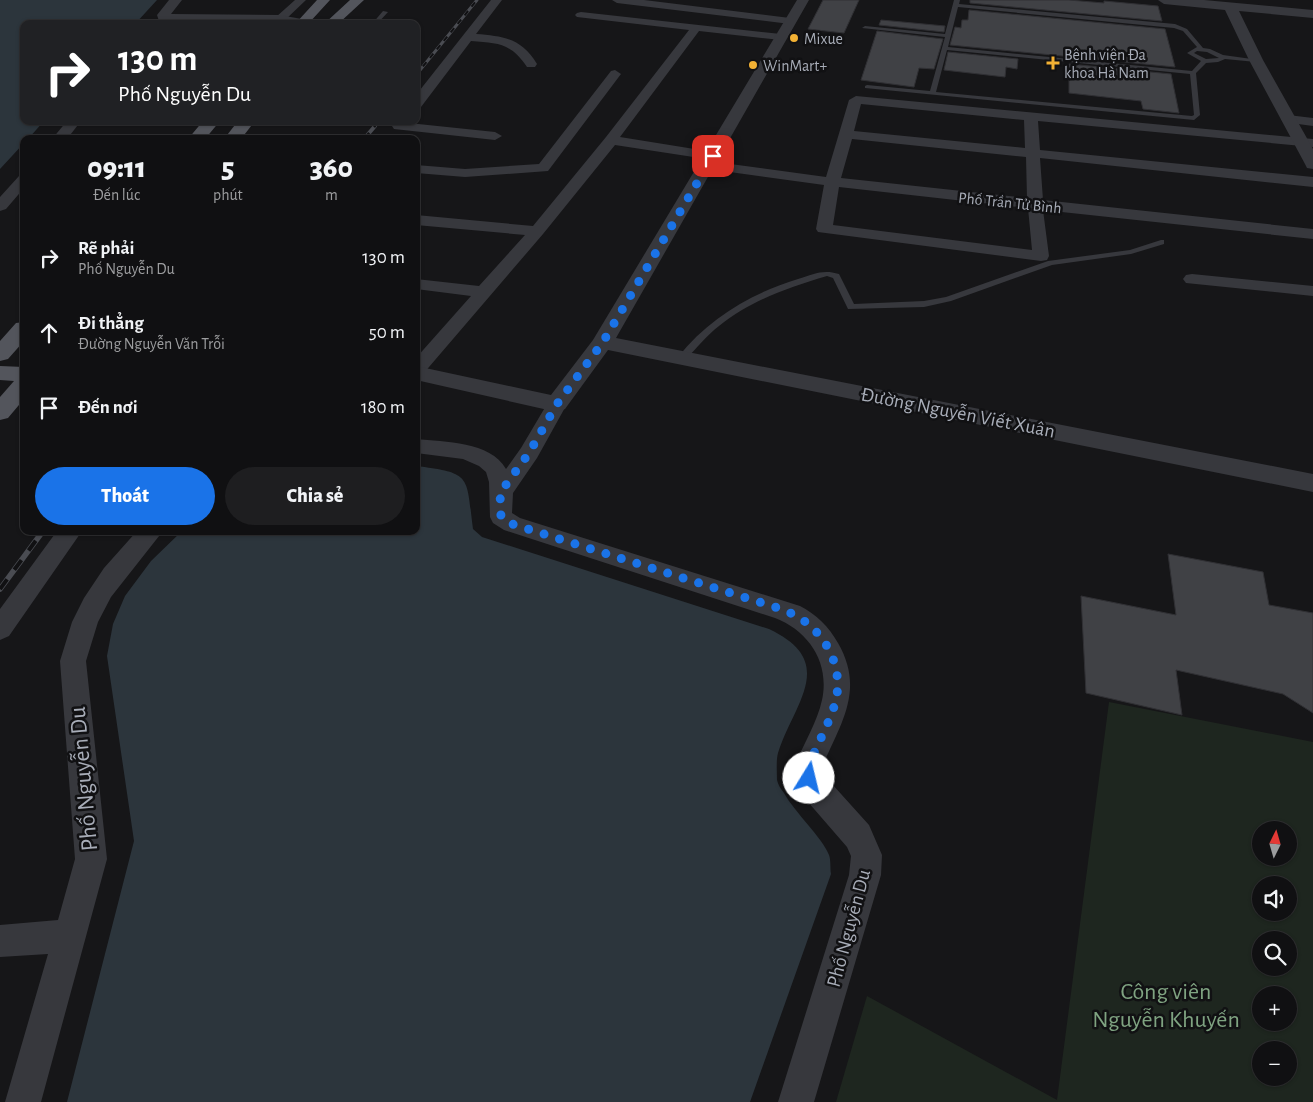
<!DOCTYPE html>
<html lang="vi">
<meta charset="utf-8">
<style>
:root{--surface:#101012;--page:#1e1e20;--text:#f1f3f6;--muted:#9c9d9f;--line:#303032;--accent:#1a73e8}
body{margin:0;font-family:"Alegreya Sans",sans-serif;background:var(--page);color:var(--text);height:100vh;display:flex;flex-direction:column;font-size:19px;white-space:nowrap}
*{box-sizing:border-box;margin:0}
p{font-size:16px;color:var(--muted)}
.icon{flex:none;width:28px;height:28px;fill:none;stroke:currentColor;stroke-width:2;stroke-linecap:round;stroke-linejoin:round}
.map{position:relative;flex:1;overflow:hidden}
.details{position:absolute;left:20px;top:135px;width:400px;height:400px;display:flex;flex-direction:column;background:var(--surface);border-radius:10px;box-shadow:0 1px 4px #0004,0 0 0 1px var(--line)}
.details>*{flex:none}
.top-card{position:absolute;left:20px;top:20px;width:400px;height:105px;border-radius:10px;box-shadow:0 1px 4px #0004,0 0 0 1px var(--line);background:#202124;color:#fff;overflow:hidden}
.needle{width:32px;rotate:5deg}
.controls{position:absolute;left:1252px;top:821px;display:grid;gap:10px}
.controls a{display:grid;place-items:center;width:45px;height:45px;border-radius:50%;background:var(--surface);box-shadow:0 1px 4px #0004,0 0 0 1px var(--line);font-size:25px}
.pin{position:absolute;display:grid;place-items:center;width:42px;height:42px;color:#fff;margin:-21px;border-radius:10px;box-shadow:0 2px 8px #0006}
.me{position:absolute;width:55px;margin:-28px;rotate:9deg;stroke-linejoin:round;filter:drop-shadow(0 0 4px #0008)}
.turn{display:flex;align-items:center;gap:18px;height:105px;padding:0 15px;font-size:22px}
.turn .icon{width:65px;height:65px;stroke-width:2.5}
.turn b{display:block;font-size:35px;line-height:42px}
.eta{display:flex;justify-content:space-evenly;align-items:center;height:85px;text-align:center}
.eta b{font-size:30px;font-weight:800;line-height:35px}
.action{display:flex;gap:10px;margin-top:auto;padding:10px 15px}
.action a{flex:1;height:58px;border-radius:30px;background:var(--accent);color:#fff;font-size:20px;font-weight:800;line-height:58px;text-align:center}
.action a+a{background:var(--page);color:var(--text)}
ul{padding:0;list-style:none}
li{display:flex;align-items:center;gap:15px;height:75px;padding:0 15px}
li div{flex:1}
li b{display:block;font-size:19px}
li em{font-style:normal}
.map>svg:first-child{display:block}
.green{fill:#1e261f;fill-rule:evenodd}
.water{fill:#2c353c}
.building{fill:#404145;stroke:#303034}
.lines{fill:none;stroke-linecap:round;stroke-linejoin:round}
.service{fill:#37383d;fill-rule:evenodd}
.minor{fill:#37383d;fill-rule:evenodd}
.tertiary{fill:#37383d;fill-rule:evenodd}
.primary{fill:#53555c;fill-rule:evenodd}
.rail-far2-casing{stroke:#4a4c52;stroke-width:3}
.rail-far1-casing{stroke:#4a4c52;stroke-width:4}
.rail-casing{stroke:#4a4c52;stroke-width:5.5}
.rail-far2{stroke:#111113;stroke-width:2;stroke-dasharray:5.5;stroke-linecap:butt}
.rail-far1{stroke:#111113;stroke-width:2.5;stroke-dasharray:8;stroke-linecap:butt}
.rail{stroke:#111113;stroke-width:4;stroke-dasharray:12;stroke-linecap:butt}
.route{stroke:#1a73e8;stroke-width:9;stroke-dasharray:0 16.2}
.poi-dot{fill:#f2b134;stroke:#111113;stroke-width:2}
.labels{text-anchor:middle;stroke-width:5;stroke-linejoin:round;paint-order:stroke}
.far-poi-label{font-size:16px;fill:#a8adb8;stroke:#111113;text-anchor:start}
.far-street-label{font-size:16px;fill:#a8adb8;stroke:#111113}
.street-label{font-size:20px;fill:#a8adb8;stroke:#111113}
.near-street-label{font-size:24px;fill:#a8adb8;stroke:#111113}
.near-park-label{font-size:24px;fill:#7fa381;stroke:#111113}
</style>
<div class="map">
<svg width="1313" height="1102" viewBox="0 0 1313 1102">
<rect width="100%" height="100%" fill="#161618"/>
<path class="green" d="M 1109,702 L 1313,742 L 1313,1102 L 836,1102 L 867,996 L 1057,1100 ZM 1261,830 L 1289,830 L 1289,858 L 1261,858 ZM 1261,885 L 1289,885 L 1289,912 L 1261,912 ZM 1261,940 L 1289,940 L 1289,968 L 1261,968 ZM 1261,995 L 1289,995 L 1289,1022 L 1261,1022 ZM 1261,1050 L 1289,1050 L 1289,1078 L 1261,1078 Z"/>
<path class="water" d="M 0,0 L 157,0 L 135,24 L 24,24 L 24,121 L 44,121 L 28,139 L 24,139 L 24,143 L 0,169 Z
M 416,466 C 473,473 466,476 473,529 L 482,537 L 769,629 C 839,662 794,703 778,753 C 776,760 777,772 777,780 C 778,785 781,789 784,793 C 795,813 822,837 829,855 C 831,860 830,868 831,874 L 750,1102 L 67,1102 L 134,841 L 107,656 L 113,624 L 125,596 L 151,561 L 182,531 L 416,531 Z"/>
<path class="building" d="M 823,0 L 859,0 L 844,33 L 808,29 Z
M 970,0 L 1069,0 L 1104,3 L 1104,1 L 1158,6 L 1162,21 L 970,3 Z
M 969,10 L 1165,29 L 1175,67 L 950,45 L 955,27 L 961,28 L 962,20 L 968,20 Z
M 881,20 L 945,26 L 944,32 L 879,25 Z
M 877,31 L 943,39 L 934,69 L 919,68 L 914,87 L 861,80 Z
M 948,52 L 1018,59 L 1017,69 L 1006,67 L 1005,77 L 944,70 Z
M 1069,64 L 1171,74 L 1179,113 L 1143,109 L 1141,101 L 1069,93 Z
M 1168,554 L 1263,572 L 1269,605 L 1313,613 L 1313,713 L 1283,694 L 1176,670 L 1182,715 L 1086,693 L 1081,596 L 1176,615 Z"/>
<g class="lines">
<path class="service" d="M 954,0 L 960,0 L 959,4 L 1175,24 L 1187,29 L 1203,48 L 1210,49 L 1223,55 L 1259,60 L 1256,62 L 1225,59 L 1218,62 L 1206,63 L 1196,73 L 1200,115 L 1194,120 L 865,88 L 865,86 L 867,85 L 930,91 L 945,37 L 862,28 L 865,26 L 945,34 ZM 958,7 L 1174,28 L 1183,31 L 1197,47 L 1187,53 L 1201,61 L 1192,71 L 948,47 ZM 947,50 L 1190,74 L 1194,115 L 1192,116 L 936,92 ZM 1197,51 L 1207,52 L 1219,58 L 1206,59 L 1194,53 Z
M 383,11 L 388,12 L 377,24 L 372,24 Z
M 1161,240 L 1164,240 L 1164,244 L 1131,254 L 1052,265 L 951,301 L 924,307 L 848,309 L 833,278 L 827,276 C 787,288 752,300 719,326 C 707,335 697,348 686,359 L 683,360 L 678,357 C 709,318 752,293 798,279 C 814,274 823,269 839,274 L 854,304 L 924,301 L 946,297 L 1048,261 L 1130,250 Z"/>
<path class="minor" d="M 295,0 L 306,0 L 284,21 L 276,21 L 274,19 L 276,17 Z
M 491,0 L 502,0 L 476,34 C 504,36 522,39 537,64 L 535,67 L 527,67 C 511,43 498,43 471,41 L 421,107 L 416,108 L 416,95 Z
M 612,0 L 644,0 L 790,18 L 796,21 L 790,24 L 617,3 Z
M 581,12 L 781,34 L 787,37 L 781,40 L 699,31 L 620,137 L 713,152 L 718,153 L 720,156 L 718,159 L 713,160 L 615,145 L 543,234 L 423,374 L 416,376 L 416,358 L 471,296 L 416,289 L 416,279 L 479,286 L 525,235 L 416,225 L 416,215 L 533,226 L 606,137 L 689,30 L 577,17 L 575,15 L 577,13 Z
M 615,70 L 621,74 L 548,171 L 465,177 L 416,173 L 416,165 L 465,169 L 539,164 L 611,71 Z
M 856,96 L 1313,139 L 1313,147 L 1038,121 L 1040,150 L 1313,177 L 1313,187 L 1040,158 L 1043,200 L 1313,229 L 1313,239 L 1043,210 L 1049,256 L 1047,260 L 1041,261 L 818,232 L 816,229 L 824,185 L 708,169 L 703,168 L 701,165 L 703,162 L 708,161 L 826,177 L 849,100 ZM 861,104 L 1024,120 L 1025,148 L 854,131 ZM 852,139 L 1026,157 L 1027,198 L 841,178 ZM 839,187 L 1028,208 L 1032,250 L 833,225 Z
M 1288,115 L 1313,118 L 1313,126 L 1283,122 L 1281,119 Z
M 67,121 L 81,121 L 67,139 L 52,139 Z
M 399,122 L 495,132 L 502,136 L 495,140 L 394,129 L 392,126 Z
M 24,175 L 24,188 L 6,209 L 0,211 L 0,197 L 19,176 Z
M 1192,274 L 1313,286 L 1313,296 L 1186,283 L 1183,279 L 1186,275 Z
M 557,397 L 564,399 L 567,404 L 537,458 L 513,493 L 512,513 L 520,518 L 800,606 C 816,614 829,627 838,643 C 865,690 841,723 822,767 L 823,774 L 869,825 L 882,855 L 881,875 L 814,1102 L 778,1102 L 849,875 L 851,856 L 847,847 L 808,802 L 794,778 L 794,767 C 803,745 817,723 822,700 C 830,663 809,631 775,618 L 504,530 L 493,523 L 490,517 L 489,482 L 486,472 L 479,466 L 463,459 L 416,453 L 416,439 C 445,442 490,441 506,469 L 521,448 L 550,399 Z
M 57,531 L 82,531 L 9,636 L 0,640 L 0,609 Z
M 137,531 L 163,531 L 111,597 L 98,622 L 86,661 L 107,859 L 41,1102 L 5,1102 L 48,954 L 0,957 L 0,925 L 58,920 L 75,859 L 60,661 L 72,622 L 84,598 L 104,568 Z"/>
<path class="tertiary" d="M 169,0 L 182,0 L 171,14 L 280,15 L 307,20 L 309,23 L 159,21 L 157,15 Z
M 797,0 L 809,0 L 616,338 L 1313,474 L 1313,492 L 608,350 L 565,409 L 557,412 L 416,380 L 416,366 L 551,395 L 593,340 Z
M 1158,0 L 1204,0 L 1313,10 L 1313,18 L 1239,11 L 1263,60 L 1313,149 L 1313,169 L 1307,168 L 1305,164 L 1249,60 L 1225,10 L 1164,4 Z"/>
<path class="primary" d="M 317,0 L 330,0 L 308,24 L 295,24 Z
M 350,0 L 364,0 L 338,24 L 324,24 Z
M 203,121 L 220,121 L 205,139 L 188,139 Z
M 238,121 L 255,121 L 241,139 L 224,139 Z
M 24,322 L 24,341 L 8,359 L 0,361 L 0,341 L 16,323 Z
M 0,366 L 24,367 L 24,399 L 8,418 L 0,420 L 0,397 L 14,381 L 0,380 Z"/>
<g class="rail-far2-casing">
<path id="rail-far2" d="M 416,75 L 477,0
M 374,127 L 379,121"/>
</g>
<g class="rail-far1-casing">
<path id="rail-far1" d="M 364,139 L 375,126"/>
</g>
<g class="rail-casing">
<path id="rail" d="M 0,589 L 43,531"/>
</g>
<use href="#rail-far2" class="rail-far2"/>
<use href="#rail-far1" class="rail-far1"/>
<use href="#rail" class="rail"/>
</g>
<g class="lines">
<path class="route" d="M 713,156 L 603,342 L 557,404 L 529,453 L 500,493 L 501,517 L 512,524 L 775,607 C 783,610 792,613 800,618 C 827,636 843,667 836,700 C 831,720 816,747 808,767 L 809,778"/>
</g>
<g class="poi-dot">
<circle cx="794" cy="38" r="5"/>
<path d="M1050.5 55.5h5v5h5v5h-5v5h-5v-5h-5v-5h5z"/>
<circle cx="753" cy="65" r="5"/>
</g>
<g class="labels">
<g class="far-poi-label">
<text x="804" y="44">Mixue</text>
<text x="1064" y="60">Bệnh viện Đa<tspan x="1064" dy="18">khoa Hà Nam</tspan></text>
<text x="763" y="71">WinMart+</text>
</g>
<g class="far-street-label">
<text transform="translate(1010 202) rotate(6)" y="6">Phố Trần Tử Bình</text>
</g>
<g class="street-label">
<text transform="translate(958 412) rotate(11)" y="7">Đường Nguyễn Viết Xuân</text>
<text transform="translate(848 928) rotate(-75)" y="7">Phố Nguyễn Du</text>
</g>
<g class="near-street-label">
<text transform="translate(83 779) rotate(-95)" y="8">Phố Nguyễn Du</text>
</g>
<g class="near-park-label">
<text x="1166" y="999">Công viên<tspan x="1166" dy="28">Nguyễn Khuyến</tspan></text>
</g>
</g>
</svg>
<div class="controls">
<a><svg class="needle" viewBox="-14 -14 28 28"><path d="M0-13l5 13h-10z" fill="#e53935"/><path d="M0 13l5-13h-10z" fill="#9c9d9f"/></svg></a>
<a><svg class="icon" aria-label="sound" viewBox="0 0 24 24"><path d="M4 9h4l5-4v14l-5-4H4zM17 9q2 3 0 6"/></svg></a>
<a><svg class="icon" aria-label="search" viewBox="0 0 24 24"><circle cx="10" cy="10" r="6"/><path d="M15 15l6 6"/></svg></a>
<a>+</a>
<a>−</a>
</div>
<div class="pin" style="left:713px;top:156px;background:#d93025"><svg class="icon" aria-label="arrive" viewBox="0 0 24 24"><path d="M6 21V4h12l-3 4 3 4H6"/></svg></div>
<svg class="me" style="left:809px;top:778px" viewBox="-20 -20 40 40"><circle r="19" fill="#fff"/><path d="M0-13L10 11 0 6-10 11z" fill="#1a73e8"/></svg>
<div class="top-card">
<div class="turn"><svg class="icon" aria-label="right" viewBox="0 0 24 24"><path d="M7 20v-9h11M14 6l5 5-5 5"/></svg><div><b>130 m</b>Phố Nguyễn Du</div></div>
</div>
<section class="details">
<div class="eta">
<div><b>09:11</b><p>Đến lúc</p></div>
<div><b>5</b><p>phút</p></div>
<div><b>360</b><p>m</p></div>
</div>
<ul>
<li><svg class="icon" aria-label="right" viewBox="0 0 24 24"><path d="M7 20v-9h11M14 6l5 5-5 5"/></svg><div><b>Rẽ phải</b><p>Phố Nguyễn Du</p></div><em>130 m</em></li>
<li><svg class="icon" aria-label="ahead" viewBox="0 0 24 24"><path d="M12 20V5M6 11l6-6 6 6"/></svg><div><b>Đi thẳng</b><p>Đường Nguyễn Văn Trỗi</p></div><em>50 m</em></li>
<li><svg class="icon" aria-label="arrive" viewBox="0 0 24 24"><path d="M6 21V4h12l-3 4 3 4H6"/></svg><div><b>Đến nơi</b></div><em>180 m</em></li>
</ul>
<div class="action"><a>Thoát</a><a>Chia sẻ</a></div>
</section>
</div>
